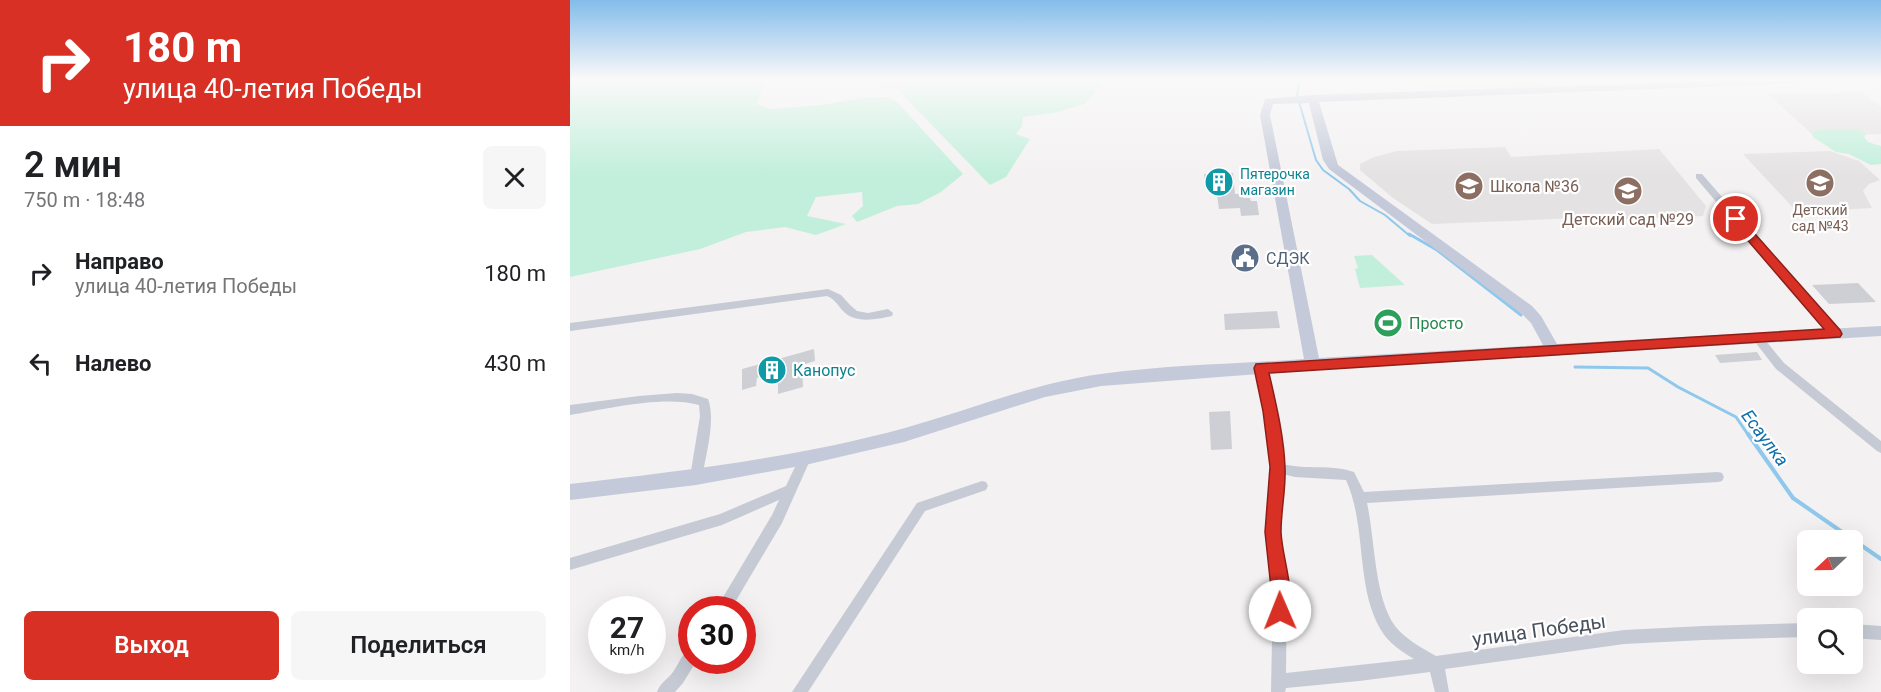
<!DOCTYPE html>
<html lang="ru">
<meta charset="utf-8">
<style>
:root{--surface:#fff;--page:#f6f6f6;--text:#202124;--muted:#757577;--accent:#d93025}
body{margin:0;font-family:Roboto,sans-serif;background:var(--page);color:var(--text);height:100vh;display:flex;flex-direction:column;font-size:22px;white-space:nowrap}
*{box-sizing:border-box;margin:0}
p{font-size:20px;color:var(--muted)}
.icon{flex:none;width:33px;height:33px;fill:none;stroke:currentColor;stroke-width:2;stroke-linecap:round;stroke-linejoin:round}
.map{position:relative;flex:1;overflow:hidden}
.drawer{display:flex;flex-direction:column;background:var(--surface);width:570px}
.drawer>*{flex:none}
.top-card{background:#d93025;color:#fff;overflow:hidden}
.needle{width:39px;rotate:248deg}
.tools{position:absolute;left:1227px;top:530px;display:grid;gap:12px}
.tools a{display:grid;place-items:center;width:66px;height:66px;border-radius:9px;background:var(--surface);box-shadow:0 6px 24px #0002;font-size:30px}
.speed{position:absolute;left:18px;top:596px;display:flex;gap:12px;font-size:30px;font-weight:700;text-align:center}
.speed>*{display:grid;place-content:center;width:78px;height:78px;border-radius:50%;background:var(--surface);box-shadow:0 6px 24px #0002;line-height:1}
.speed small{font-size:15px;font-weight:400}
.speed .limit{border:9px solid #d22;background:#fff;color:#111}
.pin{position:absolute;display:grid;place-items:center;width:51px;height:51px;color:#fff;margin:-26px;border:3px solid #fff;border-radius:50%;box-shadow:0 2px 6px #0007}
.me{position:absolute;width:66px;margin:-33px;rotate:359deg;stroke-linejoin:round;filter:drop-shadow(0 0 4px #0008)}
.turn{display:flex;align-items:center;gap:21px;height:126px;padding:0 24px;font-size:27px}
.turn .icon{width:78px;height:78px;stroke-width:2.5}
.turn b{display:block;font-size:42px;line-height:51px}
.round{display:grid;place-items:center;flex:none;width:63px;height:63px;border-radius:9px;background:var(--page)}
.head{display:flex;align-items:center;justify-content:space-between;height:102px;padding:0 24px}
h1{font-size:36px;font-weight:600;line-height:45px}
.button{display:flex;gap:12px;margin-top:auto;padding:12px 24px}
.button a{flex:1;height:69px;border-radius:9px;background:var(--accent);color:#fff;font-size:24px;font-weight:600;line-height:69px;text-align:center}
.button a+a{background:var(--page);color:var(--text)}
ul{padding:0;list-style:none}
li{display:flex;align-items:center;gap:18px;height:90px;padding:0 24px}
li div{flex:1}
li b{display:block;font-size:22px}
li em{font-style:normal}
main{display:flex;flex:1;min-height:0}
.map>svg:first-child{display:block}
.education{fill:#e4e2e3}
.green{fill:#c1efdb}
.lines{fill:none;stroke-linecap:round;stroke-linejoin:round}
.stream-far2{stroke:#8ec8ec;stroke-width:2}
.stream-far1{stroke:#8ec8ec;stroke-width:3}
.stream{stroke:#8ec8ec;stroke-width:4}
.building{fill:#cecfd5}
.street{fill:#c5cad5;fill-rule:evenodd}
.secondary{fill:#c4cad9;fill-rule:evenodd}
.route{fill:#d93025;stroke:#8d1f18;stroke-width:1.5}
.labels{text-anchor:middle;stroke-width:4.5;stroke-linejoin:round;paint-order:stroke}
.far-culture-label{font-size:14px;fill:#0d838f;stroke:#fff;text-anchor:start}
.far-education-label{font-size:14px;fill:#785e54;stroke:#fff}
.education-label{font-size:16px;fill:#785e54;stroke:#fff;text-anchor:start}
.service-label{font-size:16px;fill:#4e5e75;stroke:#fff;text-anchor:start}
.leisure-label{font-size:16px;fill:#27864d;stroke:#fff;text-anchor:start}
.culture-label{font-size:16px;fill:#0d838f;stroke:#fff;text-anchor:start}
.water-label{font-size:18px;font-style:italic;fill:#0e6fac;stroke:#fff}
.near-street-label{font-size:20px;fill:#49505e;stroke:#fff}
</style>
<main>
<section class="drawer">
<div class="top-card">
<div class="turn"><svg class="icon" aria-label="right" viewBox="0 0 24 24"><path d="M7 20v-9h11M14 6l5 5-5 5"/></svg><div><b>180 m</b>улица 40-летия Победы</div></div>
</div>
<div class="head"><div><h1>2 мин</h1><p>750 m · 18:48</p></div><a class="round"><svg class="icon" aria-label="close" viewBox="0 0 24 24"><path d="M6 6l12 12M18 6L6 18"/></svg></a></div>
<ul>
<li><svg class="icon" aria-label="right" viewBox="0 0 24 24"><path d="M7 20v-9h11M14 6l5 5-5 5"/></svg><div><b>Направо</b><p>улица 40-летия Победы</p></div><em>180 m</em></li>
<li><svg class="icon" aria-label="left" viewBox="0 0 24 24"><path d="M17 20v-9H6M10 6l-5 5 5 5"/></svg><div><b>Налево</b></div><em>430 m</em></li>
</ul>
<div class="button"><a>Выход</a><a>Поделиться</a></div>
</section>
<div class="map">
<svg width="1311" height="692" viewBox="0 0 1311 692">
<rect width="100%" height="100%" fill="#f3f1f1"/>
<path class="education" d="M 1292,92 L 1311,107 L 1311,134 L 1244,136 L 1198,94 Z
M 935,147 L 941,157 L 1089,149 L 1136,206 L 1133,216 L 1014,221 L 1009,218 L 862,224 L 823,198 L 790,170 L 790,164 L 804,157 L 827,151 Z
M 1260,151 L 1289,161 L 1310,180 L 1299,184 L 1293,191 L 1302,208 L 1227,212 L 1173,154 Z"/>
<path class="green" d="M 0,80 L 195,80 L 187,104 L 199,109 L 252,105 L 288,98 L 319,97 L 328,103 L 393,174 L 371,192 L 348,204 L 327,206 L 287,222 L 282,216 L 293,206 L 292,192 L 246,197 L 237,216 L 276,224 L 246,235 L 215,227 L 176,232 L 130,249 L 0,277 Z
M 294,80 L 532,80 L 533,85 L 514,104 L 484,113 L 453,117 L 452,126 L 446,134 L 460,139 L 436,177 L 420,185 L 327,89 L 298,84 Z
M 833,80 L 988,80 L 979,86 L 857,86 Z
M 1250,129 L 1288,129 L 1296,134 L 1294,137 L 1298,142 L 1311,146 L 1311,164 L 1301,165 L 1279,154 L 1266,152 L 1243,137 L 1242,133 Z
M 802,255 L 835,285 L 790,288 L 785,269 L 788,268 L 784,256 Z"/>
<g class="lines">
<path class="stream-far2" d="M 730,80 L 727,95 L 746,160 L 753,170 L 779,189 L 790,201 L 815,215 L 840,236"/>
<path class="stream-far1" d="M 839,234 L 867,250 L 951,315
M 1005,367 L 1078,368 L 1108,387 L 1166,417 L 1179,436"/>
<path class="stream" d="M 1178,434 L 1223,498 L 1311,559"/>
</g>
<path class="building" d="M 663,173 L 665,194 L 673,194 L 673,198 L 680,198 L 681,201 L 687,201 L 689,215 L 671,216 L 670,208 L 649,209 L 646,188 L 635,188 L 634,174 Z
M 1288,283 L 1306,302 L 1259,304 L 1242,285 Z
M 707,311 L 710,328 L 655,330 L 654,314 Z
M 244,349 L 245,361 L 232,365 L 233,387 L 208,394 L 208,372 L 187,378 L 186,386 L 172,390 L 172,369 Z
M 1187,352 L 1192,360 L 1150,363 L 1145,355 Z
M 660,411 L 662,449 L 641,450 L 639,412 Z"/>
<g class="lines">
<path class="street" d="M 1126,174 L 1132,174 L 1269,331 L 1270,334 L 1269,337 L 1261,337 L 1126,178 Z
M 258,289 L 271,295 L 280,305 L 287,311 L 298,313 L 318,309 L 323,313 L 322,316 C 307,319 287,324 274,312 C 268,306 266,300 257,296 L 0,331 L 0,323 Z
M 1187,334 L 1191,335 L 1214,363 L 1311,441 L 1311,453 L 1307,451 L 1206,369 L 1182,338 Z
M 691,364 L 695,365 L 696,368 L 707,411 L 713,464 C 736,470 761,464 784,472 L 794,492 L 1148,472 L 1152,473 L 1154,477 L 1152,481 L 1148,482 L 797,503 C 805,539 804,597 825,626 C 835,639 852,648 866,656 L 1054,630 L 1133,626 L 1238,623 L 1238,637 L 1133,640 L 1054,644 L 875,669 L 879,692 L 865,692 L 860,672 L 789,681 L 716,688 L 715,692 L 701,692 L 703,588 L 697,532 L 701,467 L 695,411 L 686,368 L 687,365 ZM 713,474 L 725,477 L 776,480 C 798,528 784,593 815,636 C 823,646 834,653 844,659 L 716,673 L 717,588 L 709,532 Z
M 107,393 L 122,394 L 138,399 C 146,419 136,455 132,477 L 130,481 L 126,482 L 122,481 L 120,477 L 130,416 L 129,405 C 93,395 37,409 0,415 L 0,405 L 69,396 Z
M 235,453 L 239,454 L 241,458 L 212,523 L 161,609 L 146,609 L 202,515 L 209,500 L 152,525 L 0,570 L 0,558 L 150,514 L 216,486 L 231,454 Z
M 412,481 L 416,482 L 418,486 L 416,490 L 355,511 L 238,692 L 222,692 L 347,503 Z
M 1282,624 L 1311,626 L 1311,640 L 1282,638 Z
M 122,648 L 122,660 L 127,660 L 113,683 L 105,692 L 87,692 C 90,683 98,679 103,672 C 109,664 112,652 122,648 Z"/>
<path class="secondary" d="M 1168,80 L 1240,80 L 1235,83 L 749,102 L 768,165 L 962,306 L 971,316 L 987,344 L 1311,326 L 1311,336 L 743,370 L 531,386 L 475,397 L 334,442 L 235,465 L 126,485 L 0,500 L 0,484 C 112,471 225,458 335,428 C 400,410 464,383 531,374 C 598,365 667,364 734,359 L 690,115 L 695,99 L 743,95 ZM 739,103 L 753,160 L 759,169 L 952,314 L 961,323 L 973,345 L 749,358 L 700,115 L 703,104 Z"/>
</g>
<linearGradient id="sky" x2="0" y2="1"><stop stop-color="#84bcea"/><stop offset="0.45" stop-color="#faf9f9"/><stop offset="1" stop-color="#faf9f9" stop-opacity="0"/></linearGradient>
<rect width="1311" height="176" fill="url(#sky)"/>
<path class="route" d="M 1166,216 L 1170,217 L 1270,330 L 1272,334 L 1270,337 L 699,373 C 706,404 714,436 715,468 C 716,489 711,510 711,532 C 712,559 727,592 716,618 L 710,620 L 703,618 L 700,611 L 701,588 L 695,532 L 700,467 L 693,411 L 684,368 L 686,364 L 1254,329 L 1162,222 L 1160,219 Z"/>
<defs>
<g id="building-disc" transform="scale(1.5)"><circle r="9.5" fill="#0f9aa8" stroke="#fff"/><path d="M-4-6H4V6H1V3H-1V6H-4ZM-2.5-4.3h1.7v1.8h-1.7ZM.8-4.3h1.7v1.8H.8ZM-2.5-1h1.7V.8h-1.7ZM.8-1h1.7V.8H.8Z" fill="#fff"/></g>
<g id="school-disc" transform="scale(1.5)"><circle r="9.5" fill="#8d6e63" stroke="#fff"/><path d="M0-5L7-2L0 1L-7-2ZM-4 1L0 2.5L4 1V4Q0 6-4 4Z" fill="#fff"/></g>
<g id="civic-disc" transform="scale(1.5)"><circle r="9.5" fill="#5c6f8a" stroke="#fff"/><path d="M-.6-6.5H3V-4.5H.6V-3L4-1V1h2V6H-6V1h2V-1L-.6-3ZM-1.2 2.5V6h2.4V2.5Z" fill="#fff"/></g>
<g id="stadium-disc" transform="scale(1.5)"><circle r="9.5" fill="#2e9e5b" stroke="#fff"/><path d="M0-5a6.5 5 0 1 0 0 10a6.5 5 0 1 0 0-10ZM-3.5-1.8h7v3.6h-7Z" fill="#fff"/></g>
</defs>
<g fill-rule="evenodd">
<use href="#building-disc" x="649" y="182"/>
<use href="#school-disc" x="1250" y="183"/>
<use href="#school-disc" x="899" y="186"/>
<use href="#school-disc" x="1058" y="191"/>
<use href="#civic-disc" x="675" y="258"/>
<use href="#stadium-disc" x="818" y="323"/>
<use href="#building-disc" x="202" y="370"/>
</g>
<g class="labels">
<g class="far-culture-label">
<text x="670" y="179">Пятерочка<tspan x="670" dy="16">магазин</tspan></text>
</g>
<g class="far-education-label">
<text x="1250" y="215">Детский<tspan x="1250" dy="16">сад №43</tspan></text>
</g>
<g class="education-label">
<text x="920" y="192">Школа №36</text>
<text x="1058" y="225" text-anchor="middle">Детский сад №29</text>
</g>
<g class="service-label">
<text x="696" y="264">СДЭК</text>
</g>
<g class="leisure-label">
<text x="839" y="329">Просто</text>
</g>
<g class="culture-label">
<text x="223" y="376">Канопус</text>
</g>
<g class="water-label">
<text transform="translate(1195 438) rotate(53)" y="6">Есаулка</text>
</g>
<g class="near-street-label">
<text transform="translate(969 630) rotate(-8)" y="7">улица Победы</text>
</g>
</g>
</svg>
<div class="tools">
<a><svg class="needle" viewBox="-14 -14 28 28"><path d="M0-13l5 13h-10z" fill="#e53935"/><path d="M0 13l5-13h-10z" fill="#757577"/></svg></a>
<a><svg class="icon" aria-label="search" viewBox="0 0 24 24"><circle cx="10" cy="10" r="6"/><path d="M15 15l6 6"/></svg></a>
</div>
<div class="speed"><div>27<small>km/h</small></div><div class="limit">30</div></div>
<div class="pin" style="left:1166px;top:219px;background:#d93025"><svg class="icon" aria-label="arrive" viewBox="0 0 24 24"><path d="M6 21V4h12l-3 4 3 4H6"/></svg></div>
<svg class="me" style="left:710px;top:611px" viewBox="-20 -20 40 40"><circle r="19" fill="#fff"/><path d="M0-13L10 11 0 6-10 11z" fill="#d93025"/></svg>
</div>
</main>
